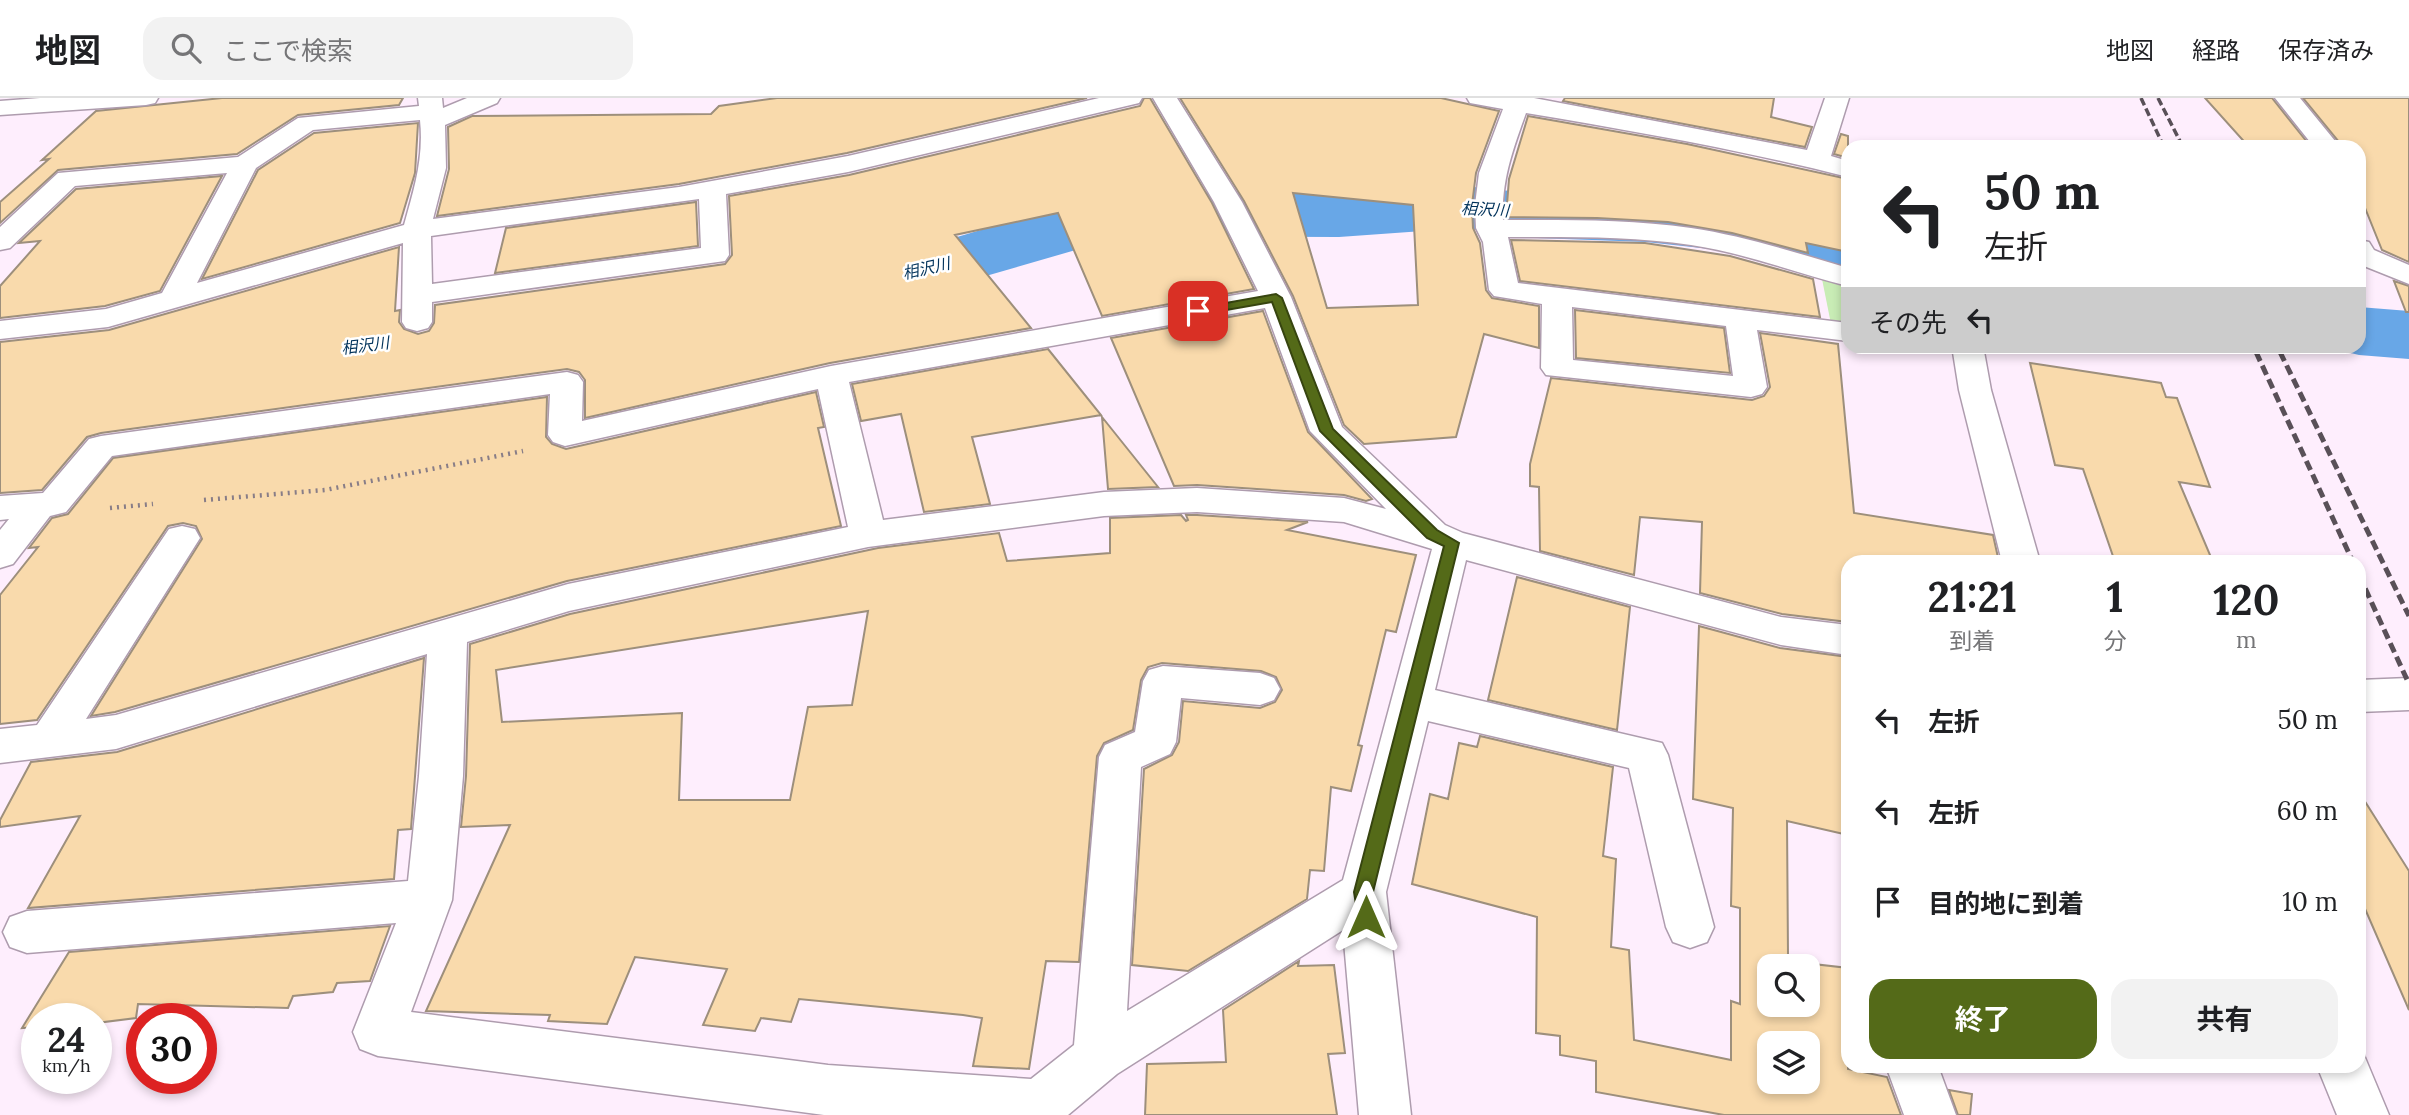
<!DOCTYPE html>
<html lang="ja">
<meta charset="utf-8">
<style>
:root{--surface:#fff;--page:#f2f2f2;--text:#202124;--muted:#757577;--line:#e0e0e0;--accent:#546a18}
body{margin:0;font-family:Lora,"Noto Sans JP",serif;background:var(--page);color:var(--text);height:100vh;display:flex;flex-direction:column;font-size:26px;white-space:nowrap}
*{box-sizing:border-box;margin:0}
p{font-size:23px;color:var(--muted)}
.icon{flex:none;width:38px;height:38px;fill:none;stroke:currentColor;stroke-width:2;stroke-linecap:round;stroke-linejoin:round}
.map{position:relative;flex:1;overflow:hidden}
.side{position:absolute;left:1841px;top:457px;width:525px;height:518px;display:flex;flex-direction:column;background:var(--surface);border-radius:21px;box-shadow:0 4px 10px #0003}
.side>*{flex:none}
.guide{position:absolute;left:1841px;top:42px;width:525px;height:214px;border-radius:21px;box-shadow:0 4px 10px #0003;background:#fff;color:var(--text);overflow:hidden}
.buttons{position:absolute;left:1757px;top:856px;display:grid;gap:14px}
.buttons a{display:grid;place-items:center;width:63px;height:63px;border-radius:14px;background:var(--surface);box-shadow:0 4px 10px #0003;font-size:35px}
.speed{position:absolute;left:21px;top:905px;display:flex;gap:14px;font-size:35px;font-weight:700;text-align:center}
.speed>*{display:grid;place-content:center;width:91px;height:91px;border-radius:50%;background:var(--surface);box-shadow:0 4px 10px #0003;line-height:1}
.speed small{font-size:18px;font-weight:400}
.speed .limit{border:10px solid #d22;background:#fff;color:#111}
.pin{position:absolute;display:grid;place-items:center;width:60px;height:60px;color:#fff;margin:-30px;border-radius:14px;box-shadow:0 4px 10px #0006}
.me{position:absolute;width:77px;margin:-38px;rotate:0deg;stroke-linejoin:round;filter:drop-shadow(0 0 5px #0008)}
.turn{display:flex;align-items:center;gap:24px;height:147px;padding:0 28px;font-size:32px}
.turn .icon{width:91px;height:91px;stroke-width:2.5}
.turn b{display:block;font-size:49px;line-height:60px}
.then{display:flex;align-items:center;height:66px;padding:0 28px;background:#0003;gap:14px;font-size:26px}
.eta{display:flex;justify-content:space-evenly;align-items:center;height:119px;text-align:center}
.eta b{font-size:42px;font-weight:700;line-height:49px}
.cta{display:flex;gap:14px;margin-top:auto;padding:14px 28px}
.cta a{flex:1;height:80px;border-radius:21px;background:var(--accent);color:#fff;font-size:28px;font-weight:700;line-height:80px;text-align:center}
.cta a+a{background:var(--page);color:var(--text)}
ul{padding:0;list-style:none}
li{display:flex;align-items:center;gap:21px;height:91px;padding:0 28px}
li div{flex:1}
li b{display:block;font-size:26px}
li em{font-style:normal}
header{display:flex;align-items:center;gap:42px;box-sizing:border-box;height:98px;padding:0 35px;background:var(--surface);border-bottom:2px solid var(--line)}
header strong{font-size:33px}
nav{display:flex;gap:38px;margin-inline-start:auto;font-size:24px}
.search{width:490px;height:63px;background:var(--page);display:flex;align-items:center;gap:18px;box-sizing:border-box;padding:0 24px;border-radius:21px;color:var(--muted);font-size:26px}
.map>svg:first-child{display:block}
.green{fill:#c8ecb5}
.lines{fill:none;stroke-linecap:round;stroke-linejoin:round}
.river{fill:#68a7e7;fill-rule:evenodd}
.building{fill:#f9daac;stroke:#9d8f7c;stroke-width:2;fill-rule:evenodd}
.minor-casing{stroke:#ae9cae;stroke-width:3}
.path{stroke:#887d87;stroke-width:4.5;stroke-dasharray:2 5;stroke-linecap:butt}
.minor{fill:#fff;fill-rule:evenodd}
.rail-far1{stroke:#595058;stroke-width:3.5;stroke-dasharray:8 3.5;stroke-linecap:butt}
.rail{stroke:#595058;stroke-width:5;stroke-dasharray:10 5;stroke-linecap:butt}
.route{fill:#546a18;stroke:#374510;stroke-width:2}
.labels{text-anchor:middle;stroke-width:5;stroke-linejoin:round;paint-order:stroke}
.far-water-label{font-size:16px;font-style:italic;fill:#01325a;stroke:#fff}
</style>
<header>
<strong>地図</strong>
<div class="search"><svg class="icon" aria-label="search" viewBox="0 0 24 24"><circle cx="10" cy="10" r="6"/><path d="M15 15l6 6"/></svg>ここで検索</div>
<nav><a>地図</a><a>経路</a><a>保存済み</a></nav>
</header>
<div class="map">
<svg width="2409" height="1017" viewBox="0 0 2409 1017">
<rect width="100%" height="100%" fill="#feeefd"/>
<path class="green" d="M 1821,176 L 1848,184 L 1848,228 L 1831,226 Z"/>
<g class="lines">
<path class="river" d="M 1465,88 L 1537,96 L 1646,100 L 1734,110 L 1848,140 L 1848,186 L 1729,153 L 1646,144 L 1537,140 L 1465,130 L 1339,139 L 1124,138 L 972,182 L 836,213 L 809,206 L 797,190 L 809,174 L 930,147 L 1052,111 L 1124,94 L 1339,95 Z
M 2359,209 L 2409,213 L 2409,261 L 2359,257 L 2330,250 L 2359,248 Z"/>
</g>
<path class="building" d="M 222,0 L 403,0 L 399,7 L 298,17 L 237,56 L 58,72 L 0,125 L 0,104 L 49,61 L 42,62 L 96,13 Z
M 777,0 L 1087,0 L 847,55 L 679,86 L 437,118 L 449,71 L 448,29 L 472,18 L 711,16 L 719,8 Z
M 1144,0 L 1150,0 L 1212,105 L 1254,191 L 1102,218 L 1058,115 L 955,137 L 1031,230 L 830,265 L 585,320 L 585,282 L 579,274 L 567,271 L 101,335 L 87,339 L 42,392 L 0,395 L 0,244 L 109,232 L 399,149 L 395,213 L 400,212 L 399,224 L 404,231 L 418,236 L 429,233 L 434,225 L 435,207 L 725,166 L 732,157 L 729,98 L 849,77 L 1140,8 Z
M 1180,0 L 1441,0 L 1499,13 L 1476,75 L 1472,107 L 1473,130 L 1480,145 L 1486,192 L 1492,200 L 1539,208 L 1539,250 L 1484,236 L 1456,339 L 1364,346 L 1344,327 L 1293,198 L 1244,103 ZM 1293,95 L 1413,107 L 1418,207 L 1327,210 Z
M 1565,0 L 1774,0 L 1771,19 L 1812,29 L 1805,49 L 1563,3 Z
M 2205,0 L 2272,0 L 2311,49 L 2249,49 Z
M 2303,0 L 2409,0 L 2409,164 L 2382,152 L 2363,105 L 2359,101 L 2359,49 L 2343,49 Z
M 1528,18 L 1687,46 L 1848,81 L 1848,154 L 1806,145 L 1808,155 L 1732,135 L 1668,124 L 1597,120 L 1506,119 L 1509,81 Z
M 418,25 L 415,75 L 400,125 L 202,181 L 258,72 L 314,35 Z
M 1841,36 L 1848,38 L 1848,60 L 1834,56 Z
M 222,78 L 160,193 L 105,208 L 0,220 L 0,188 L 40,143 L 19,145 L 76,91 Z
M 696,104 L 698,148 L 495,175 L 506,130 Z
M 1511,142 L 1645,145 L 1730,158 L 1813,181 L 1820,219 L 1520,183 Z
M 2394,183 L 2409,188 L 2409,214 L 2406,214 Z
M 1575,212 L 1724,230 L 1730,275 L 1576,260 Z
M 1263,213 L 1308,334 L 1372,401 L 1366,403 L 1344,397 L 1197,387 L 1174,388 L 1111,240 Z
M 1760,235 L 1838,246 L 1854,415 L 1993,437 L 1999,464 L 1848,464 L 1848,524 L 1782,516 L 1700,495 L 1702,424 L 1640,419 L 1634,477 L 1540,453 L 1539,389 L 1530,388 L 1530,366 L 1551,280 L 1752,302 L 1764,298 L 1770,289 Z
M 1048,251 L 1101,317 L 972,339 L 990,406 L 924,414 L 901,316 L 861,323 L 852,286 Z
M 2030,265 L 2161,285 L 2166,299 L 2177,300 L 2210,389 L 2179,384 L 2213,464 L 2115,464 L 2083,371 L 2055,367 Z
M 816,294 L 824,329 L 818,330 L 841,428 L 567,483 L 115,614 L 91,618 L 202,441 L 196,428 L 183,425 L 168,428 L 37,622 L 0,626 L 0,497 L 38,449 L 29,450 L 52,420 L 68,416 L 113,360 L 547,299 L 546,339 L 552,346 L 566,351 Z
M 1102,319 L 1158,389 L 1108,391 Z
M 1181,417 L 1186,423 L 1188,422 L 1186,417 L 1197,417 L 1308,424 L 1287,432 L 1416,457 L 1396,534 L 1386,532 L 1358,647 L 1362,648 L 1351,693 L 1331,689 L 1324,773 L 1310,772 L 1307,801 L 1188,873 L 1132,867 L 1144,671 L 1172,657 L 1179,644 L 1183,603 L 1260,610 L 1275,604 L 1282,592 L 1276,579 L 1261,573 L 1162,565 L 1148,569 L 1141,582 L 1133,632 L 1104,645 L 1097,658 L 1079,864 L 1046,863 L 1029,971 L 973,968 L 982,920 L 963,917 L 799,901 L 791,924 L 761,920 L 755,933 L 703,927 L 727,871 L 635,859 L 607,926 L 548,923 L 550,917 L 426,913 L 510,727 L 461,729 L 466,678 L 470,546 L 570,516 L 878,450 L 999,435 L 1007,463 L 1110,455 L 1110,420 ZM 868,513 L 852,607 L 808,609 L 790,702 L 679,702 L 682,615 L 502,624 L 496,572 Z
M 1517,479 L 1630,509 L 1617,632 L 1488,602 Z
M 1699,528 L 1780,550 L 1848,559 L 1848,737 L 1787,723 L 1788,858 L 1796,859 L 1796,864 L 1848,870 L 1848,971 L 1887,979 L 1901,1017 L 1724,1017 L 1596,994 L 1596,963 L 1560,957 L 1560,938 L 1536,935 L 1537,819 L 1412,786 L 1430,696 L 1448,701 L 1459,645 L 1477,649 L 1480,638 L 1613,669 L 1603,758 L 1616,761 L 1611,849 L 1629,852 L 1634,942 L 1731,962 L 1731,903 L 1740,906 L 1740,810 L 1731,808 L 1733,710 L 1693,701 ZM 1769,868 L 1808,868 L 1808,906 L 1769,906 ZM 1769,945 L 1808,945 L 1808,984 L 1769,984 Z
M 424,560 L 411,731 L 398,732 L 394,781 L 28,810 L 80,718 L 0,729 L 0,722 L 31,664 L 117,654 Z
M 2359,694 L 2409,773 L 2409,912 L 2359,797 Z
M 390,828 L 370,883 L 337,885 L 333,894 L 293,898 L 288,910 L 138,906 L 136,920 L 96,925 L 96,920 L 37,920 L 37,929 L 22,930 L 69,854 Z
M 1299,863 L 1298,868 L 1334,867 L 1345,955 L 1328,956 L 1337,1017 L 1145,1017 L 1147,966 L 1226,964 L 1223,912 Z
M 1949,992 L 1972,996 L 1970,1017 L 1958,1017 Z"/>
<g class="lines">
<g class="minor-casing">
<path id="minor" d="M 40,0 L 158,0 L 155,5 L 146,7 L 0,17 L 0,3 Z
M 418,0 L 442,0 L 443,10 L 467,0 L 500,0 L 497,5 L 445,27 L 446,70 L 433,121 L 679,89 L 848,58 L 1099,0 L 1142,0 L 1139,5 L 848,74 L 726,96 L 729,157 L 725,163 L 432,204 L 432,224 L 428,230 L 417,233 L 406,230 L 402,224 L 403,145 L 108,229 L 0,241 L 0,223 L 106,211 L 162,195 L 227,75 L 75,88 L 10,150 L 0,152 L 0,129 L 58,75 L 238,59 L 298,20 L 419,8 ZM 420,22 C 424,60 414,91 404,127 L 197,185 L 256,70 L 313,32 ZM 699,101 L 701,150 L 432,186 L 431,138 Z
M 1153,0 L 1177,0 L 1242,104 L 1291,199 L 1342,329 L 1445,427 L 1463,435 L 1781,519 L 1848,527 L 1848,557 L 1781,547 L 1466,462 L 1435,592 L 1662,645 L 1668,657 L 1714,829 L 1707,844 L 1690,850 L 1673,844 L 1666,829 L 1629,670 L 1428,623 L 1386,794 L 1411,1017 L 1359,1017 L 1343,832 L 1117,976 L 1068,1017 L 824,1017 L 378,958 L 360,951 L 353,934 L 396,825 L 27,855 L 10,849 L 3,834 L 10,819 L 27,813 L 408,783 L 419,678 L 427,556 L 116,651 L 0,665 L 0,631 L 37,627 L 169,431 L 182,428 L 195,431 L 200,440 L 86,621 L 116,617 L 568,486 L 848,429 L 818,291 L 565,348 L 553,344 L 548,337 L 550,296 L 112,358 L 66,414 L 50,418 L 13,466 L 0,470 L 0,432 L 9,421 L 0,422 L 0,398 L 43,395 L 89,341 L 101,338 L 567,274 L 578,277 L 583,284 L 582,323 L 831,268 L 1258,193 L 1214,104 ZM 1265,210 L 1310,333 L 1386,411 L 1344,400 L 1197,390 L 1104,394 L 883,422 L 849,284 ZM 1197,414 L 1344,424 L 1432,451 L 1343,782 L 1127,913 L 1141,669 L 1170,656 L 1176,644 L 1181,600 L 1260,607 L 1274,602 L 1280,591 L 1274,580 L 1260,575 L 1163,568 L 1149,572 L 1143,583 L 1135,634 L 1105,647 L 1099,659 L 1074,947 L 1031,981 L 828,967 L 411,914 L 452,802 L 463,678 L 467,544 L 569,513 L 868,449 L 1104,418 Z
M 1467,0 L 1534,0 L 1807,52 L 1825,0 L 1849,0 L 1831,58 L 1848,63 L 1848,79 C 1742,52 1634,33 1526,15 C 1513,51 1501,83 1503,122 C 1566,122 1629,121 1691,130 C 1745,138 1797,155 1848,170 L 1848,188 C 1796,175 1745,155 1691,147 C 1631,138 1569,139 1508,139 L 1518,185 L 1848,225 L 1848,243 L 1757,232 L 1767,289 L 1762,296 L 1751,299 L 1546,277 L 1541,270 L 1542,206 L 1494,198 L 1489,192 L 1483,144 L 1476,130 L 1475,107 L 1479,75 L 1503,11 L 1470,5 ZM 1572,209 L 1726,228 L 1733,278 L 1573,262 Z
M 2275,0 L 2300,0 L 2340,49 L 2314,49 Z
M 2359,142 L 2369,144 L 2374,152 L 2409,167 L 2409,186 L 2359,166 Z
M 1952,248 L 1983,248 L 1991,292 L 2040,464 L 2002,464 L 1959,292 Z
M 2409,580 L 2409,612 L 2359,614 L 2359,582 Z
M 2359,950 L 2361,950 L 2389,1017 L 2337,1017 L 2317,968 L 2359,968 Z
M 1886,968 L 1938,968 L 1956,1017 L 1904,1017 Z"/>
</g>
<path class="path" d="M 204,402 L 325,392 L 523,353
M 110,410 L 153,406"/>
<use href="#minor" class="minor"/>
<path class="rail-far1" d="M 2141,0 L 2164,49
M 2158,0 L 2183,49
M 2253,248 L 2257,256
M 2277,248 L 2281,256"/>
<path class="rail" d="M 2256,254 L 2353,464
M 2280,254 L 2409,518
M 2359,477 L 2409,586"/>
</g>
<path class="route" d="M 1276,196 L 1282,200 L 1333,331 L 1437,432 L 1459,445 L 1373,794 L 1375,819 L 1373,825 L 1366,827 L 1359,825 L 1354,794 L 1444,448 L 1427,440 L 1320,333 L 1272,204 L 1198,217 L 1191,213 L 1198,210 Z"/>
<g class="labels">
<g class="far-water-label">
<text transform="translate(1485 111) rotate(3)" y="6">相沢川</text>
<text transform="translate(926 170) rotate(-13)" y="6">相沢川</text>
<text transform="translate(365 247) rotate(-7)" y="6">相沢川</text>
</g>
</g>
</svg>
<div class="buttons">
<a><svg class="icon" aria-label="search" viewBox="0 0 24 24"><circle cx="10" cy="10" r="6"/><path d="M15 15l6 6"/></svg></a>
<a><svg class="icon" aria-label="layers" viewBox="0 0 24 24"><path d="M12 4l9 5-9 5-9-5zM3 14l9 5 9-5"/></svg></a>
</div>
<div class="speed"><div>24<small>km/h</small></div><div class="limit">30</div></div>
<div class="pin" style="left:1198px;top:213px;background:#d93025"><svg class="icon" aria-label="arrive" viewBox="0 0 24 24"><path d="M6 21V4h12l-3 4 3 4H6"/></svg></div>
<svg class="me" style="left:1366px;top:819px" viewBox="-20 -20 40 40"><path d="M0-17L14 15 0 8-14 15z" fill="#546a18" stroke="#fff" stroke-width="4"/></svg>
<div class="guide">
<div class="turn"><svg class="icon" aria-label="left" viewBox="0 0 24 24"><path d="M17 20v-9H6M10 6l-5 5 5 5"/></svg><div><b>50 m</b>左折</div></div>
<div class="then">その先<svg class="icon" aria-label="left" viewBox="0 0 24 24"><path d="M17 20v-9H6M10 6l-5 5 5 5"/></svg></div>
</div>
<section class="side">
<div class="eta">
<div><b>21:21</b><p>到着</p></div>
<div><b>1</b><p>分</p></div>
<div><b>120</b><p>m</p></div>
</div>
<ul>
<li><svg class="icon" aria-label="left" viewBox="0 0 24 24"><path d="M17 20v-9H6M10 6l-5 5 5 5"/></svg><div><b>左折</b></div><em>50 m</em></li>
<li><svg class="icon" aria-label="left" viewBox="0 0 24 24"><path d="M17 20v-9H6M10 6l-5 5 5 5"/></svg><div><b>左折</b></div><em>60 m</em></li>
<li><svg class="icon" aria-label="arrive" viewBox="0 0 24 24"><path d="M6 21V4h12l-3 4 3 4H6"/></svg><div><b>目的地に到着</b></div><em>10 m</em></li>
</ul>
<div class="cta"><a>終了</a><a>共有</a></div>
</section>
</div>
